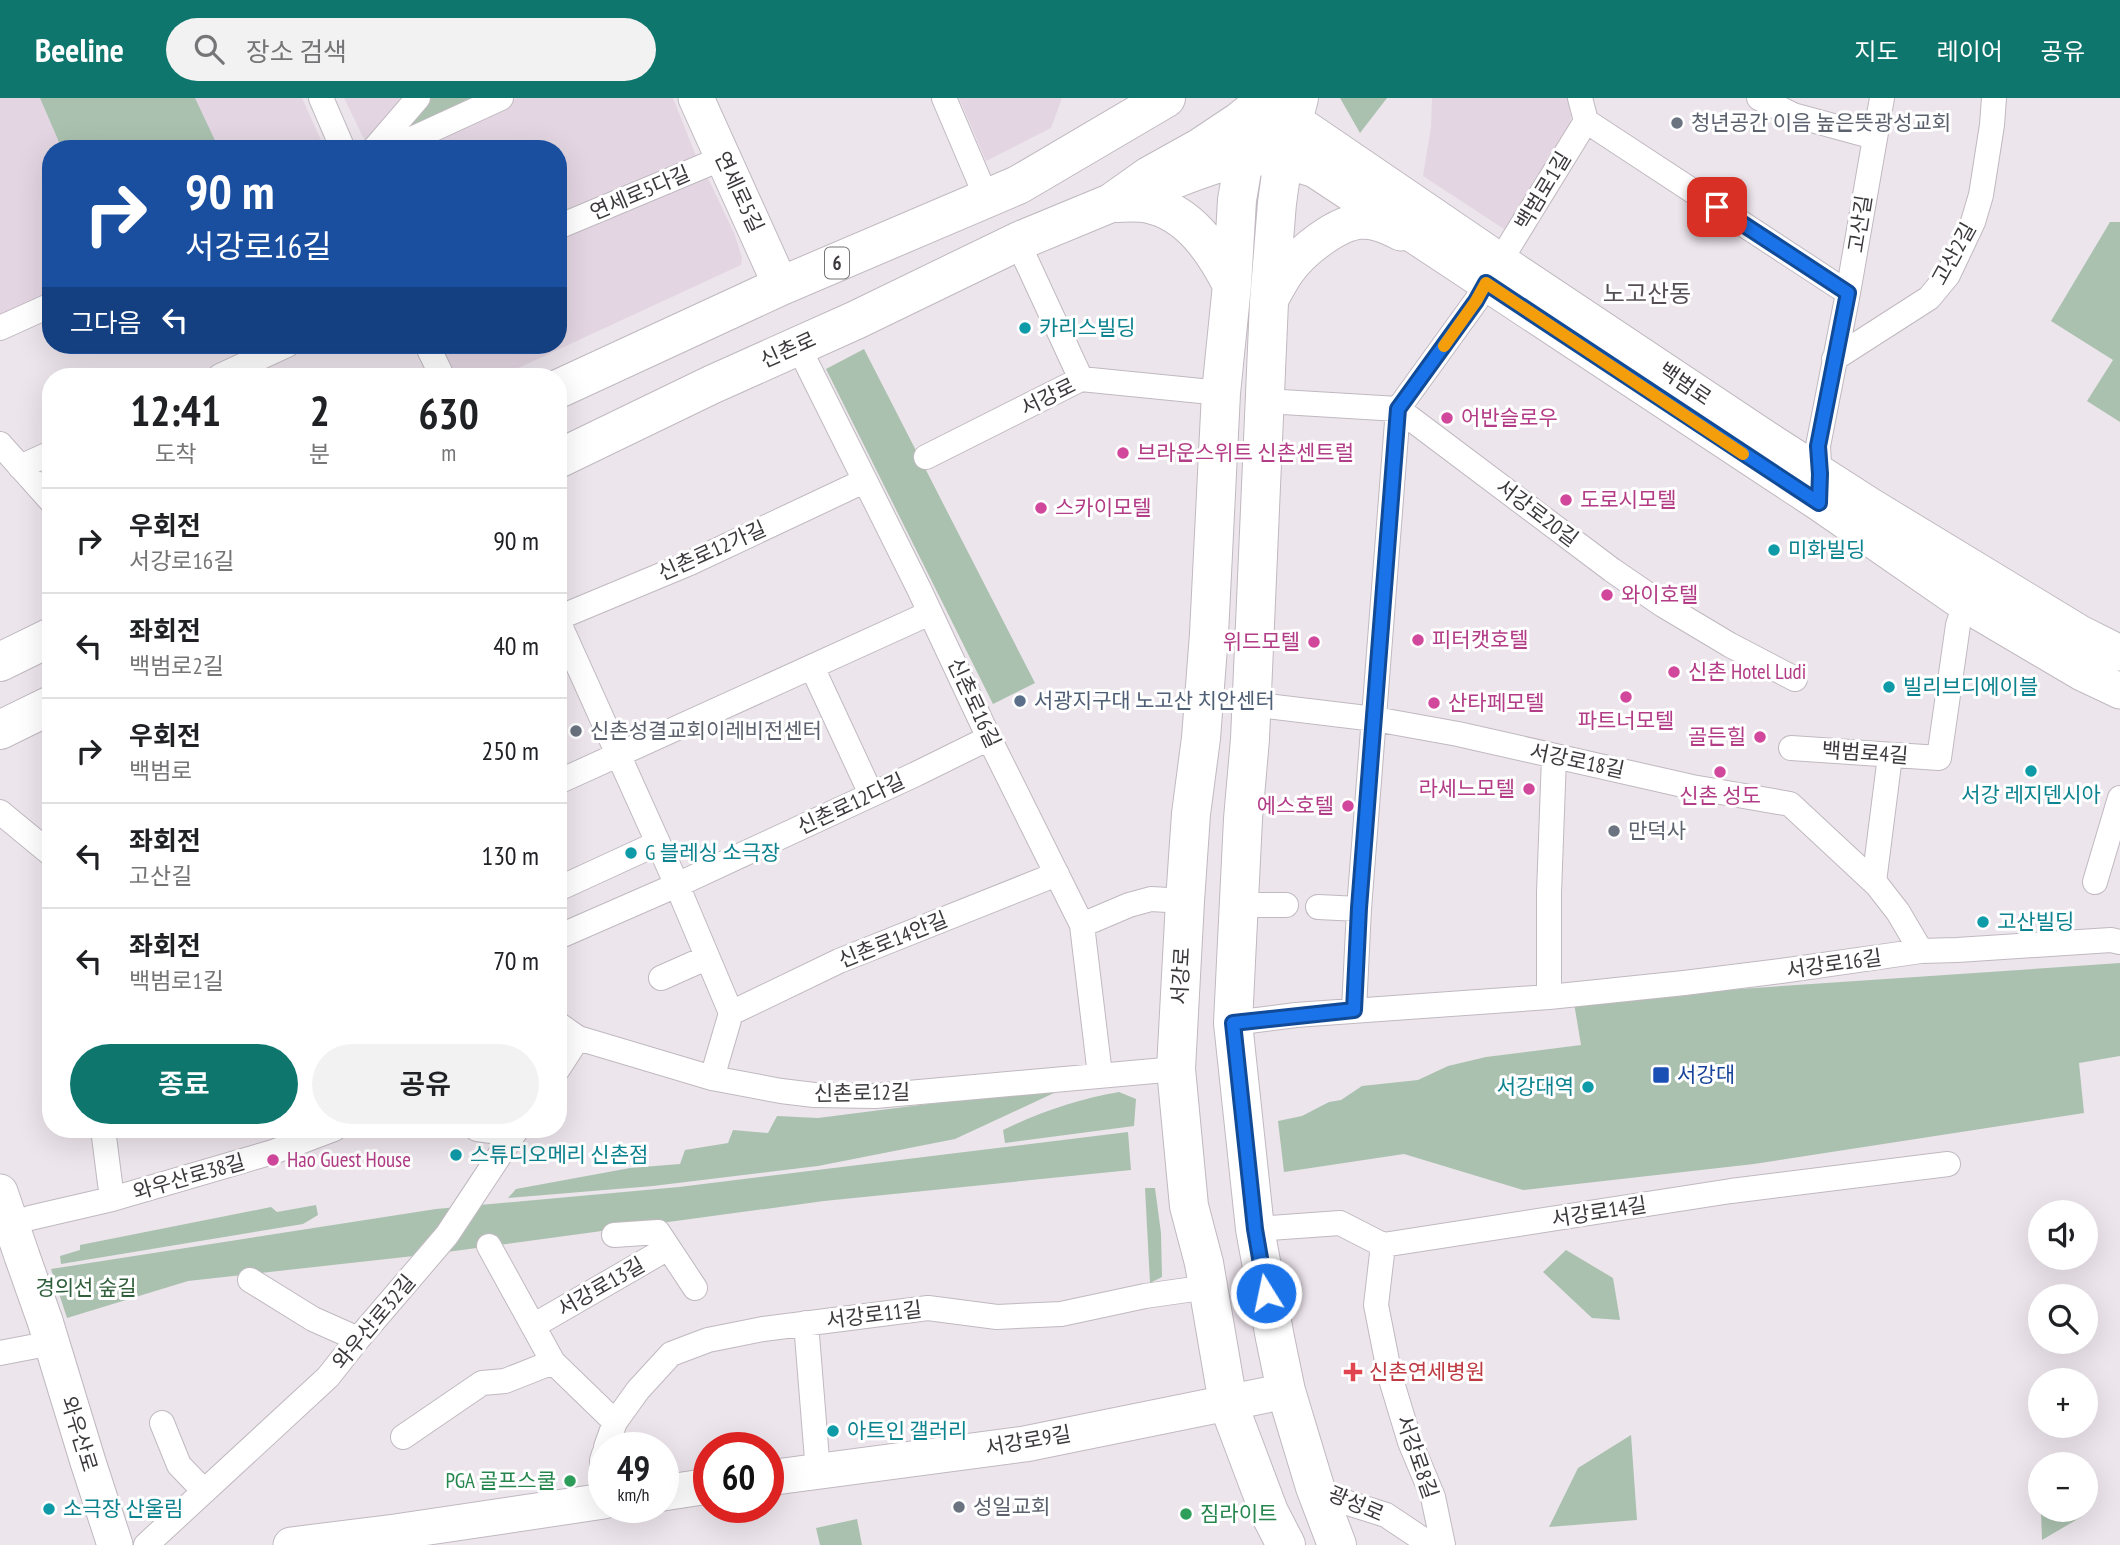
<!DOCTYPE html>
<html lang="ko">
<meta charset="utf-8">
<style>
:root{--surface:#fff;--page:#f2f2f2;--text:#202124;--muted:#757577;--line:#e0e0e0;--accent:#0f766e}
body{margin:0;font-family:"PT Sans Narrow","Noto Sans KR",sans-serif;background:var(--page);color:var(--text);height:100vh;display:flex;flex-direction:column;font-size:26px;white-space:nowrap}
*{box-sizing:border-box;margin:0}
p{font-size:23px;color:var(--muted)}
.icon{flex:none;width:38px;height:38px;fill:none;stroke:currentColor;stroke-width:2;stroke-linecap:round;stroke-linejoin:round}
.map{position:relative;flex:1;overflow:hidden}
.side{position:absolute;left:42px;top:270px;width:525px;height:770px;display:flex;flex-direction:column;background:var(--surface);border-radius:28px;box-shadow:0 7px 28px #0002}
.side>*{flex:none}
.banner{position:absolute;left:42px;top:42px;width:525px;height:214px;border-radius:28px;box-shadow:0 7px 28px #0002;background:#1a4fa0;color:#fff;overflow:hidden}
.buttons{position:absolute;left:2028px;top:1102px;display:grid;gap:14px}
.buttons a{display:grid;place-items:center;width:70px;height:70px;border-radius:50%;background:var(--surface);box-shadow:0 7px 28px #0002;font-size:35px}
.speed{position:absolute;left:588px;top:1334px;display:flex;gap:14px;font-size:35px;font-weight:700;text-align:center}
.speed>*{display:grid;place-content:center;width:91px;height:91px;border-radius:50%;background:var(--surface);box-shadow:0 7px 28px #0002;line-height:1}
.speed small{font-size:18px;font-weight:400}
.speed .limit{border:10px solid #d22;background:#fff;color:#111}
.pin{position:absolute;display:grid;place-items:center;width:60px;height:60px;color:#fff;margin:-30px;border-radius:14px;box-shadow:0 4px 10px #0006}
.me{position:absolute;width:77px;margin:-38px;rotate:350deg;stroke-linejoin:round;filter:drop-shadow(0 0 5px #0008)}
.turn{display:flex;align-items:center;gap:24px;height:147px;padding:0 28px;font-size:32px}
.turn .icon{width:91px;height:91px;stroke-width:2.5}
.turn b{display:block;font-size:49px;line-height:60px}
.then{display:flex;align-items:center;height:66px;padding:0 28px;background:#0003;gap:14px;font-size:26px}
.eta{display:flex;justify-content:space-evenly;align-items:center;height:119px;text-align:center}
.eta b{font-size:42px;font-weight:600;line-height:49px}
.cta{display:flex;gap:14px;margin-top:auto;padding:14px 28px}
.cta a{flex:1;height:80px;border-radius:42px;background:var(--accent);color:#fff;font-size:28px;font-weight:600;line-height:80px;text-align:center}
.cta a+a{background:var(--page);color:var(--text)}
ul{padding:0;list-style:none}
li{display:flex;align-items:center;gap:21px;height:105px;padding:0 28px;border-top:2px solid var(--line)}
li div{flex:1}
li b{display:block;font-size:26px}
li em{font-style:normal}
header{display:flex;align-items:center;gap:42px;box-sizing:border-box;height:98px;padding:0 35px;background:var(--accent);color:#fff}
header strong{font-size:33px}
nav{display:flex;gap:38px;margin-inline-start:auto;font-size:24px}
.search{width:490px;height:63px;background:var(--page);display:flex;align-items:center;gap:18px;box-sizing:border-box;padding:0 24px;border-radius:38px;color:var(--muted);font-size:26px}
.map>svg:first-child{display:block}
.built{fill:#e3d6e2}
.green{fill:#abc1af}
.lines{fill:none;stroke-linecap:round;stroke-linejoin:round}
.street-casing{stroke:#c0b9c0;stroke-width:26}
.secondary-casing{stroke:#c0b9c0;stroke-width:37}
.primary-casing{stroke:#c0b9c0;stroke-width:40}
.street{stroke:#fff;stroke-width:24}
.secondary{stroke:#fff;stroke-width:35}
.primary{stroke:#fff;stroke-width:38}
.secondary-bridge-casing{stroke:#c0b9c0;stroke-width:37;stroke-linecap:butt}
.secondary-bridge{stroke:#fff;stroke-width:35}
.route-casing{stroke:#114b97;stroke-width:18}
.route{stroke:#1a73e8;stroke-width:12}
.slow{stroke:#f59e0b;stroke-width:12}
.worship-dot{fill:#6b7280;stroke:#fff;stroke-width:2.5}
.culture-dot{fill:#0f9aa8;stroke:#fff;stroke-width:2.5}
.hotel-dot{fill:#d1479c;stroke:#fff;stroke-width:2.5}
.service-dot{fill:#5c6f8a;stroke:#fff;stroke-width:2.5}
.transit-dot{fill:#1a4fb4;stroke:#fff;stroke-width:2.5}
.health-dot{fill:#e0444e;stroke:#fff;stroke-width:2.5}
.leisure-dot{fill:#2e9e5b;stroke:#fff;stroke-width:2.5}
.labels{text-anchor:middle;stroke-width:6;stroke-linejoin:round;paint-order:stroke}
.shield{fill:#fff;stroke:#767476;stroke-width:2}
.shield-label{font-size:19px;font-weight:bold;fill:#3c393c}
.worship-label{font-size:21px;fill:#5b616d;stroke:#fff;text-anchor:start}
.street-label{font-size:21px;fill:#3c393c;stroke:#fff}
.culture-label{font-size:21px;fill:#0d838f;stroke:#fff;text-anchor:start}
.hotel-label{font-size:21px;fill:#b23c85;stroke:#fff;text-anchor:start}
.service-label{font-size:21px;fill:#4e5e75;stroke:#fff;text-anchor:start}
.transit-label{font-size:21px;fill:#164399;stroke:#fff;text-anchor:start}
.park-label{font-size:21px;fill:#305f3c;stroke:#fff}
.health-label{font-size:21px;fill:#be3a42;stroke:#fff;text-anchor:start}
.leisure-label{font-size:21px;fill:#27864d;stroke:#fff;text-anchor:end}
.quarter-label{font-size:24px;fill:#554e54;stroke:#fff}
</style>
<header>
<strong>Beeline</strong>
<div class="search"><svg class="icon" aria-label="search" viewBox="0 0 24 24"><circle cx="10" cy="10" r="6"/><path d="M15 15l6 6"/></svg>장소 검색</div>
<nav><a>지도</a><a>레이어</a><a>공유</a></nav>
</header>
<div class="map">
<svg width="2120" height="1447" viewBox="0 0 2120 1447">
<rect width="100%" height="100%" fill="#ece5ec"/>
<path class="built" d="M 0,0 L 302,0 L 325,51 L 51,51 L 51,196 L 0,219 Z
M 344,0 L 405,0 L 366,45 Z
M 517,0 L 673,0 L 696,58 L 558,118 L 558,51 L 408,51 Z
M 959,0 L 1062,0 L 1051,30 L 986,63 Z
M 1432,0 L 1568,0 L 1571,18 L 1569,35 L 1507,133 L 1423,78 L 1431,29 Z
M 706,76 L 735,137 L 742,160 L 741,167 L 501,278 L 456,278 L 441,247 L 558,247 L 558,138 Z"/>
<path class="green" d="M 40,0 L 195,0 L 219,51 L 62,51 Z
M 429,0 L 480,0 L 390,44 Z
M 1340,0 L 1387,0 L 1360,35 Z
M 2110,124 L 2120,124 L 2120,324 L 2087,303 L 2113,262 L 2051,223 Z
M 864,251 L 1035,585 L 993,606 L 826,271 Z
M 2120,865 L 2120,958 L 2079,965 L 2084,1015 L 1754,1066 L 1523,1092 L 1404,1056 L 1284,1074 L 1278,1023 L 1302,1018 L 1329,1004 L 1341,1002 L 1362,988 L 1418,982 L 1448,968 L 1486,959 L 1581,947 L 1574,905 L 1681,895 Z
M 1069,988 L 955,1041 L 818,1068 L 653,1088 L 508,1100 L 516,1091 L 630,1070 L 680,1066 L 685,1052 L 728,1045 L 733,1032 L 768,1035 L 777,1018 L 818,1020 Z
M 1119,994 L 1136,1001 L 1134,1028 L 1005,1045 L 1003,1032 C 1040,1014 1078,1001 1119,994 Z
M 1128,1034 L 1131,1072 L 824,1103 L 432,1156 L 188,1183 L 67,1220 L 51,1171 L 436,1111 L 679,1089 Z
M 1145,1090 L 1155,1090 L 1161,1135 L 1162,1179 L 1150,1185 Z
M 316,1107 L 318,1117 L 303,1126 L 61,1166 L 60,1158 L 80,1152 L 80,1147 L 271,1109 L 277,1114 Z
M 1566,1152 L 1613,1180 L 1620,1222 L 1592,1220 L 1543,1174 Z
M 1631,1337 L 1637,1422 L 1549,1429 L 1578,1370 Z
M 2041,1412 L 2083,1412 L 2083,1418 L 2042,1442 Z
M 857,1421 L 862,1447 L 820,1447 L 816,1430 Z"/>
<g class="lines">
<g class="street-casing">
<path id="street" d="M 321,0 L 343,51
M 944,0 L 987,101
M 1759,0 L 1793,17 L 1874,39
M 1586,23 L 1848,195
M 374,51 L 418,0
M 390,51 L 501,0
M 558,129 L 706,67 L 722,58
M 1019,143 L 1025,160 L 1081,281
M 1500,163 L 1586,23 L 1580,0
M 0,230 L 51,207
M 427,247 L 442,278
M 798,248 L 919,491 L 989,640 L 1082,827 L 1100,977
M 1834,261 L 1929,200 L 1948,177 L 1973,124 L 1981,97 L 1992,27 L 1994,0
M 220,278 L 287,247
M 1265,303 L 1398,311 L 1612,472 L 1663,507 L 1730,547 L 1795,581
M 0,346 L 51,403
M 926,359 L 1081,281 L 1221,295
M 20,369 L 51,355
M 1820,385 L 1818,348 L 1848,195 L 1882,0
M 558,520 L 690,465 L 864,383
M 558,523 L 677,787 L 731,915 L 712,980
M 812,569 L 871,696
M 1251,606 L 1375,621 L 1458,636 L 1692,689 L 1790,706 L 1877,787 L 1898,814 L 1921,853
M 1791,650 L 1939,660 L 1958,527 L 1965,506
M 558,684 L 930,515
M 0,714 L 51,756
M 1874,784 L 1890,658
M 2095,784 L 2120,700
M 558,791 L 658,745
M 1256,807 L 1286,807
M 1318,809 L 1359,811
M 1082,827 L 1129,807 L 1151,801 L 1185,803
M 558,839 L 677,787 L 916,676 L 989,640
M 661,880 L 706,860
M 1549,899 L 1549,795 L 1554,659
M 1354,912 L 1359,811 L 1398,311 L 1476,203 L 1487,185
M 731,915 L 839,863 L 1057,776
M 1233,925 L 1296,917 L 1549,899 L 1684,885 L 1781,873 L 1921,853 L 1957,852 L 2111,842 L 2120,844
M 558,926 L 578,940 L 712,980 L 781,993 L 814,997 L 875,998 L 1176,971
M 558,971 L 578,940
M 103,1031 L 112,1101
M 477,1031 L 513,1036
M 30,1120 L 112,1101 L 273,1054 L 334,1031
M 1255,1131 L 1340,1125 L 1383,1147 L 1731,1093 L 1948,1066
M 614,1137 L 658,1134 L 695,1190
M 1383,1147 L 1376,1207 L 1390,1278 L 1410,1344 L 1433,1399 L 1443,1447
M 489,1148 L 553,1264 L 615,1324
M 250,1182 L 313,1221 L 358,1241
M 806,1225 L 818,1374
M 533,1228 L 668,1150
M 0,1255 L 52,1245
M 162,1325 L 179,1367 L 204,1393
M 403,1339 L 482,1285 L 505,1283 L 553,1264
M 606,1349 L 615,1324 L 638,1292 L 671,1256 L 708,1242 L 763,1231 L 928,1210 L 997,1219 L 1061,1216 L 1145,1198 L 1208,1189
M 604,1356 L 602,1362 L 604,1383
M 1315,1389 L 1348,1405 L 1386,1417 L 1431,1447
M 146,1447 L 328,1279 L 358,1241 L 447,1137 L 517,1031"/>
</g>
<g class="secondary-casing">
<path id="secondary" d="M 696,0 L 781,188
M 1292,21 L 1500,163 L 1773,345 L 1871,408 L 2080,535 L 2120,555
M 1141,95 C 1181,82 1224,58 1267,60 C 1283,61 1299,67 1315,72 L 1819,405 L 1965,506 L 2082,575 L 2120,593
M 1269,204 C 1275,194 1280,184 1286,175 C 1300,154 1337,124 1363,123 C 1377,123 1389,129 1401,135
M 0,1094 L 22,1158
M 45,1223 L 88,1364 L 115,1447
M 768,1380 L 1025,1346 L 1286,1293
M 663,1395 L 709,1388
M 291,1447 L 395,1434 L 604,1403"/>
</g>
<g class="primary-casing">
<path id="primary" d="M 1263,0 L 1244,61 L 1237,102 L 1232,187 L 1221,295 L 1209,536 L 1201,640 L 1191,716 L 1185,803 L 1176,971 L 1189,1108 L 1204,1165 L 1228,1305 L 1269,1414 L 1286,1447
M 1299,0 L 1283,62 L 1277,105 L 1269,204 L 1250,641 L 1243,721 L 1233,925 L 1255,1131 L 1275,1240 L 1286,1293 L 1315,1389 L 1337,1447
M 1111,105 C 1123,105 1138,103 1149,106 C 1190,115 1214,152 1232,187
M 558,291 L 781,188 L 1018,87 L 1166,0
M 558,361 L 711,287 L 856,222 L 1019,143 L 1111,105 L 1149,78 L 1201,49 L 1240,23 L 1251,14 L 1264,0
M 0,564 L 51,539
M 0,632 L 51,607"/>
</g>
<use href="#street" class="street"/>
<use href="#secondary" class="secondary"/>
<use href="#primary" class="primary"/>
<g class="secondary-bridge-casing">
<path id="secondary-bridge" d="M 22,1158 L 45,1223"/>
</g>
<use href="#secondary-bridge" class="secondary-bridge"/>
</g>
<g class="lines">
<g class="route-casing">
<path id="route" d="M 1266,1195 L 1255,1131 L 1233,925 L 1354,912 L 1359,810 L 1398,311 L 1476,203 L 1486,185 L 1819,405 L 1820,376 L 1818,348 L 1848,195 L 1717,109"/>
</g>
<use href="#route" class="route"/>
<path class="slow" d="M 1444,248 L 1476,203 L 1486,185 L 1743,356"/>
</g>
<g class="worship-dot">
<circle cx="1677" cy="25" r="7"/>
<circle cx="576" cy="633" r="7"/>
<circle cx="1614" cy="733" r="7"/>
<circle cx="959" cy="1409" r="7"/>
</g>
<g class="culture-dot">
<circle cx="1025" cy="230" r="7"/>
<circle cx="1774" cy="452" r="7"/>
<circle cx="1889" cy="589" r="7"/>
<circle cx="2031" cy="673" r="7"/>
<circle cx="631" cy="755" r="7"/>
<circle cx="1983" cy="824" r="7"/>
<circle cx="1588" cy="989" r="7"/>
<circle cx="456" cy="1057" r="7"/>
<circle cx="833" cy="1333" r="7"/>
<circle cx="49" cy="1411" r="7"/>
</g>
<g class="hotel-dot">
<circle cx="1447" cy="320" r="7"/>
<circle cx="1123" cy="355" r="7"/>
<circle cx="1566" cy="402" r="7"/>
<circle cx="1041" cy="410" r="7"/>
<circle cx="1607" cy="497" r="7"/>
<circle cx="1418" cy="542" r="7"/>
<circle cx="1314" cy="544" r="7"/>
<circle cx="1674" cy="574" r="7"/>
<circle cx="1626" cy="599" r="7"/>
<circle cx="1434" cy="605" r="7"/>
<circle cx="1760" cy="639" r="7"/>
<circle cx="1720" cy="674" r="7"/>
<circle cx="1529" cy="691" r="7"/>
<circle cx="1348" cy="708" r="7"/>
<circle cx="273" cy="1062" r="7"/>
</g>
<circle class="service-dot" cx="1020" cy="603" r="7"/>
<rect class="transit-dot" x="1652" y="968" width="18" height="18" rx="3.5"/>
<path class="health-dot" d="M1349.5 1263.5h7v7h7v7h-7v7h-7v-7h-7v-7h7z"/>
<g class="leisure-dot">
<circle cx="570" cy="1383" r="7"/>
<circle cx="1186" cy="1416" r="7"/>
</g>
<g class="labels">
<rect class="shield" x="825" y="149.5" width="24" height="31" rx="5"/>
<g class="shield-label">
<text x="837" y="172">6</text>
</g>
<g class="worship-label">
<text x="1691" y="32">청년공간 이음 높은뜻광성교회</text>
<text x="590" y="640">신촌성결교회이레비전센터</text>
<text x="1628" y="740">만덕사</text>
<text x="973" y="1416">성일교회</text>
</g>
<g class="street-label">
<text transform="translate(1543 93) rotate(-59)" y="7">백범로1길</text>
<text transform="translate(739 94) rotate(65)" y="7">연세로5길</text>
<text transform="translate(640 95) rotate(-23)" y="7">연세로5다길</text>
<text transform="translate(1860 126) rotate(-81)" y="7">고산길</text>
<text transform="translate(1954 156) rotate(-61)" y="7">고산2길</text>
<text transform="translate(788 252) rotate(-24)" y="7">신촌로</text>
<text transform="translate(1685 286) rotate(34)" y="7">백범로</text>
<text transform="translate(1048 299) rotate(-26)" y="7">서강로</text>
<text transform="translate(1537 415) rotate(37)" y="7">서강로20길</text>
<text transform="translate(712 453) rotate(-24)" y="7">신촌로12가길</text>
<text transform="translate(974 605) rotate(65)" y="7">신촌로16길</text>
<text transform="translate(1865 655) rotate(4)" y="7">백범로4길</text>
<text transform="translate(1577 663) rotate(12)" y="7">서강로18길</text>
<text transform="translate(851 706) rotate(-25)" y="7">신촌로12다길</text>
<text transform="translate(893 842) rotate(-22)" y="7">신촌로14안길</text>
<text transform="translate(1834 866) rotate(-8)" y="7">서강로16길</text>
<text transform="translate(1181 878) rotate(-87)" y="7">서강로</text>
<text transform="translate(862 995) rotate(-1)" y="7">신촌로12길</text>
<text transform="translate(189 1079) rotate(-16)" y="7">와우산로38길</text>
<text transform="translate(1599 1114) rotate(-9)" y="7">서강로14길</text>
<text transform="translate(601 1189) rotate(-30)" y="7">서강로13길</text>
<text transform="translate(874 1217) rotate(-7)" y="7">서강로11길</text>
<text transform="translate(374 1224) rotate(-50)" y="7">와우산로32길</text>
<text transform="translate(79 1336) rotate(73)" y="7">와우산로</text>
<text transform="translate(1028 1343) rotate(-10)" y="7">서강로9길</text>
<text transform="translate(1417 1359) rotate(71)" y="7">서강로8길</text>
<text transform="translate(1356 1406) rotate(23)" y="7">광성로</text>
</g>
<g class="culture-label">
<text x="1039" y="237">카리스빌딩</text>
<text x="1788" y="459">미화빌딩</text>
<text x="1903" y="596">빌리브디에이블</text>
<text x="2031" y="704" text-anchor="middle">서강 레지덴시아</text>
<text x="645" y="762">G 블레싱 소극장</text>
<text x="1997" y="831">고산빌딩</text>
<text x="1574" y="996" text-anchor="end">서강대역</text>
<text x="470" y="1064">스튜디오메리 신촌점</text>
<text x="847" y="1340">아트인 갤러리</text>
<text x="63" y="1418">소극장 산울림</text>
</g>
<g class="hotel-label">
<text x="1461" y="327">어반슬로우</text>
<text x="1137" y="362">브라운스위트 신촌센트럴</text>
<text x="1580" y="409">도로시모텔</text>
<text x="1055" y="417">스카이모텔</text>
<text x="1621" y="504">와이호텔</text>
<text x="1432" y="549">피터캣호텔</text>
<text x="1300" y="551" text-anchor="end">위드모텔</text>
<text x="1688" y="581">신촌 Hotel Ludi</text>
<text x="1448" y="612">산타페모텔</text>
<text x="1626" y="630" text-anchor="middle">파트너모텔</text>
<text x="1746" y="646" text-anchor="end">골든힐</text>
<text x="1515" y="698" text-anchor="end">라세느모텔</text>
<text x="1720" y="705" text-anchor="middle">신촌 성도</text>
<text x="1334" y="715" text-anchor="end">에스호텔</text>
<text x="287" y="1069">Hao Guest House</text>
</g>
<g class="service-label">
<text x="1034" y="610">서광지구대 노고산 치안센터</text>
</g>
<g class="transit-label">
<text x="1677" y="984">서강대</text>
</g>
<g class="park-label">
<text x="86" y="1197">경의선 숲길</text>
</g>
<g class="health-label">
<text x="1369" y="1281">신촌연세병원</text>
</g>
<g class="leisure-label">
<text x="556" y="1390">PGA 골프스쿨</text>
<text x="1200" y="1423" text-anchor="start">짐라이트</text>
</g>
<g class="quarter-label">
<text x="1647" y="204">노고산동</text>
</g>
</g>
</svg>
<div class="buttons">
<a><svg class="icon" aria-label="sound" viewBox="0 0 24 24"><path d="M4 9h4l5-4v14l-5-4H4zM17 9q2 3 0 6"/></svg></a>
<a><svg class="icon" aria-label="search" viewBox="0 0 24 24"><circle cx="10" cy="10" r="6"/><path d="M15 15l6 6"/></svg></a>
<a>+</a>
<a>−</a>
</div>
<div class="speed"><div>49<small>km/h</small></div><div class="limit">60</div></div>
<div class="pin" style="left:1717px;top:109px;background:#d93025"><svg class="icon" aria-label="arrive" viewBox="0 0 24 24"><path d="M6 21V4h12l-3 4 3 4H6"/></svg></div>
<svg class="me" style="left:1266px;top:1195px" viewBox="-20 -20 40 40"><circle r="17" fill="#1a73e8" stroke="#fff" stroke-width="3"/><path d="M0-11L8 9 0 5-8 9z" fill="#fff"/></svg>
<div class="banner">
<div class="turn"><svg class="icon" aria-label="right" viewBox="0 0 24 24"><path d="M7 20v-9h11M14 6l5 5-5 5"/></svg><div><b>90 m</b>서강로16길</div></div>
<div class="then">그다음<svg class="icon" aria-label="left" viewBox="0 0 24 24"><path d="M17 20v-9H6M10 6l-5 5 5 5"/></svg></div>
</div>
<section class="side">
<div class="eta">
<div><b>12:41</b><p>도착</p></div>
<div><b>2</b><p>분</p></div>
<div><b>630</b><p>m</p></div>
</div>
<ul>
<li><svg class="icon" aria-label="right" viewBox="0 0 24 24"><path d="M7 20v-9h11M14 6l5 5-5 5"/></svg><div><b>우회전</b><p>서강로16길</p></div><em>90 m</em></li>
<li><svg class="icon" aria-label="left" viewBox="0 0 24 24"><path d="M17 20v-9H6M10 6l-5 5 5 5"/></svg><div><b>좌회전</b><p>백범로2길</p></div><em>40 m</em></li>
<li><svg class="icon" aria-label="right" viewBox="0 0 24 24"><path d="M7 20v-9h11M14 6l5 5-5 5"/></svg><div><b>우회전</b><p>백범로</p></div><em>250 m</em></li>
<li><svg class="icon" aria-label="left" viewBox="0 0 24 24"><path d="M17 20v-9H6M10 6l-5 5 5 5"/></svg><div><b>좌회전</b><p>고산길</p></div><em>130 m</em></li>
<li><svg class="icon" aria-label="left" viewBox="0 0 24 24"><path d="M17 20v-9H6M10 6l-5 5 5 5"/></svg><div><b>좌회전</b><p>백범로1길</p></div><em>70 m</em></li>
</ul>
<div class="cta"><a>종료</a><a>공유</a></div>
</section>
</div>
